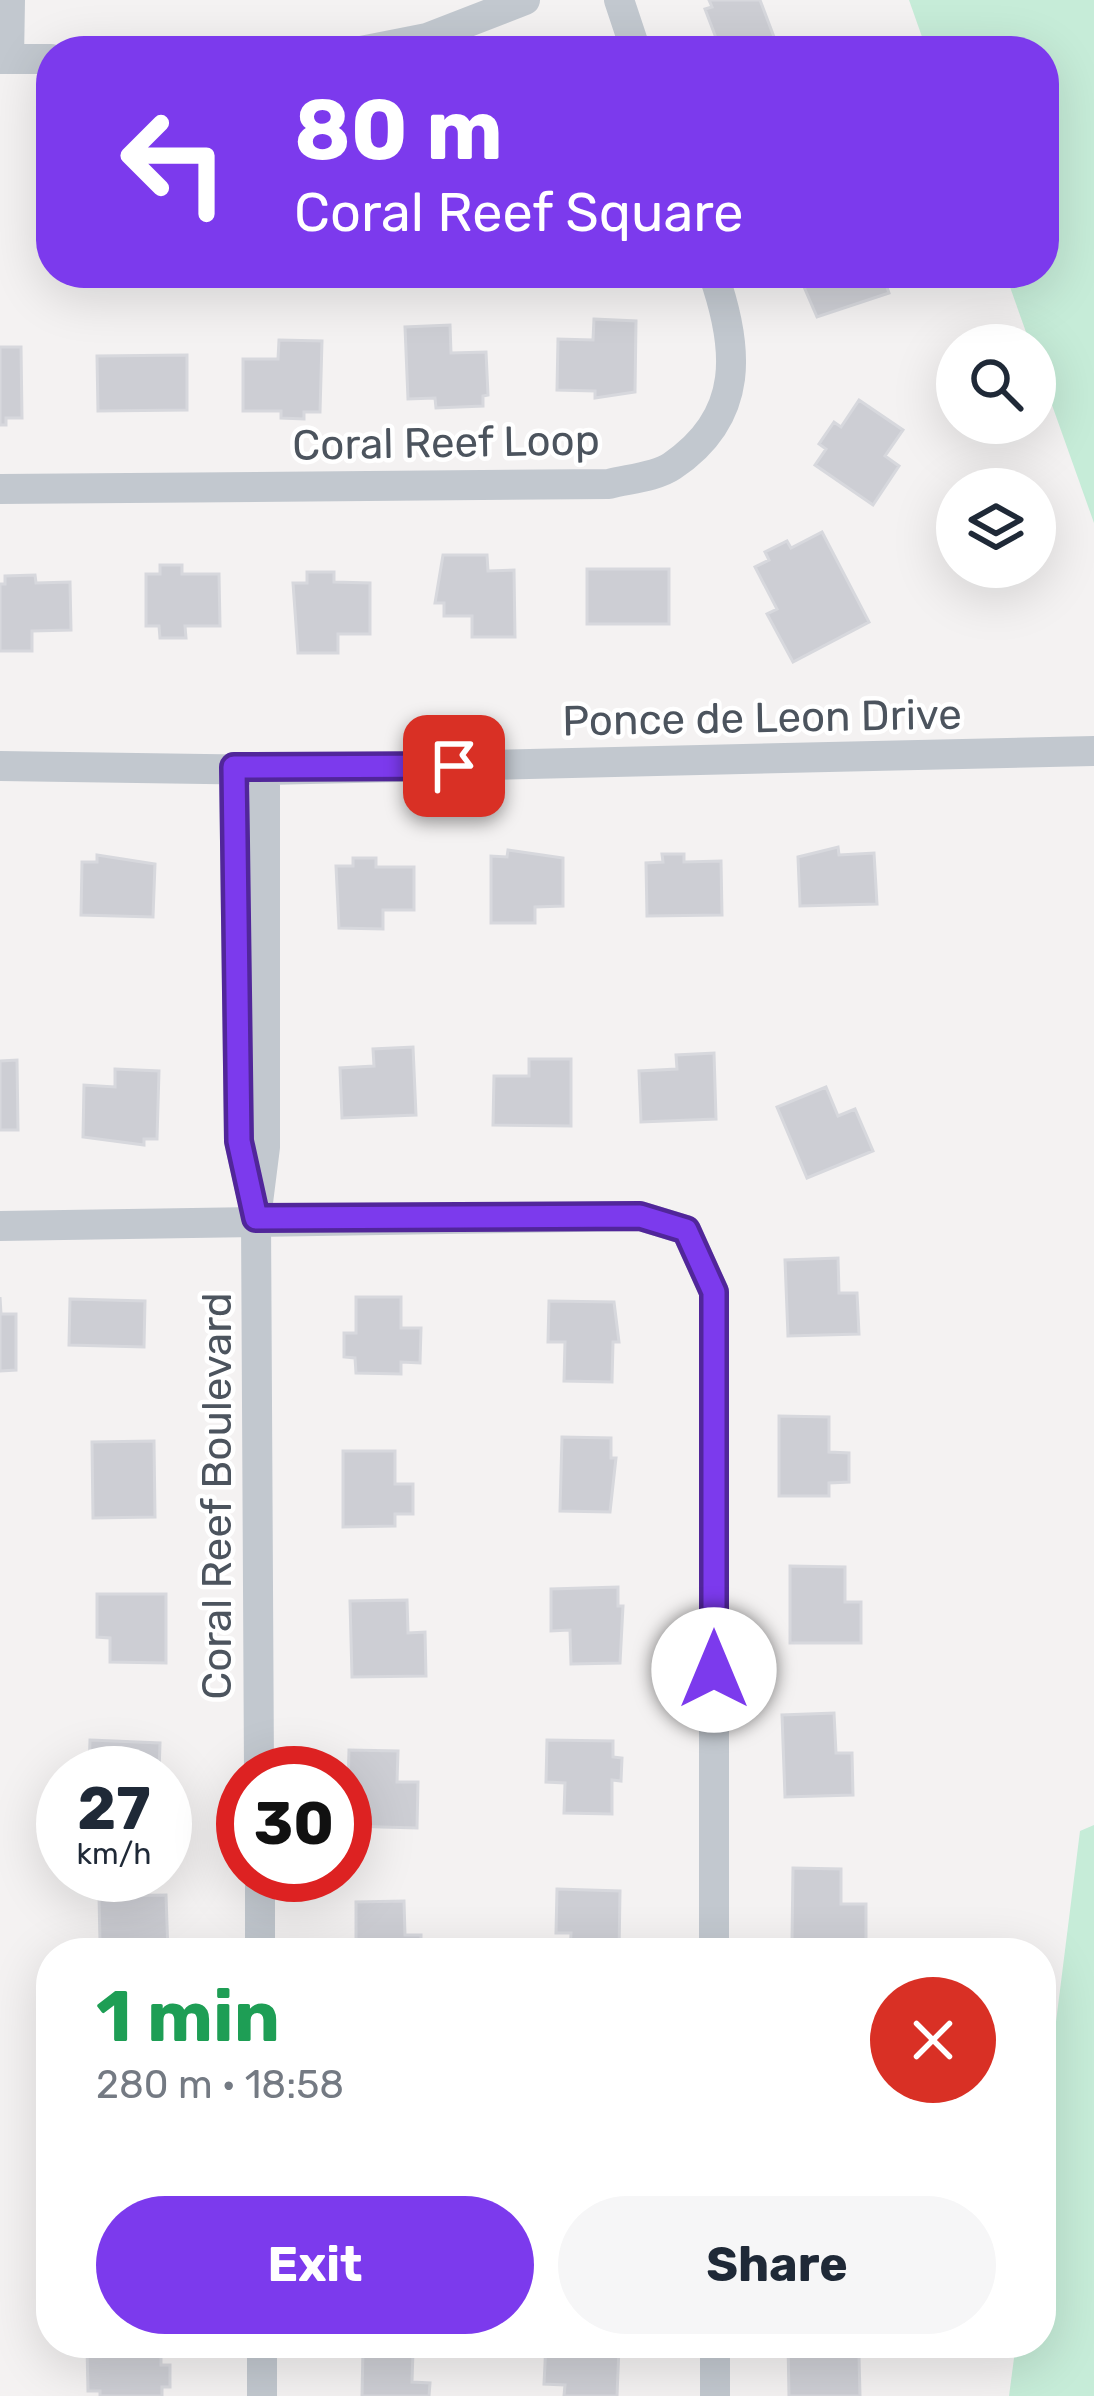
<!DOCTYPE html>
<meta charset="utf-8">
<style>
:root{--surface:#fff;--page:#f6f6f7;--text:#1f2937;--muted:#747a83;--accent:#7c3aed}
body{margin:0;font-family:Rubik,sans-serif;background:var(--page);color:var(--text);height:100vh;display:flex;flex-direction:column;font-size:45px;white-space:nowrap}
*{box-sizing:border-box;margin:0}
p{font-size:39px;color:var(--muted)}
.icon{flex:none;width:66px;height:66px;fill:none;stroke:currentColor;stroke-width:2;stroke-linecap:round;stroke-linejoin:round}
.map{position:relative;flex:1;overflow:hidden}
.details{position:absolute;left:36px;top:1938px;width:1020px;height:420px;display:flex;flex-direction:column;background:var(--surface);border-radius:48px;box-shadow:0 12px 48px #0002}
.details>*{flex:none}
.hud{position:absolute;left:36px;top:36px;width:1023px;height:252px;border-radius:48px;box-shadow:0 12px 48px #0002;background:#7c3aed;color:#fff;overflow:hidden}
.buttons{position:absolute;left:936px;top:324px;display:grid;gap:24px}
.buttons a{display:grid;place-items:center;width:120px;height:120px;border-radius:50%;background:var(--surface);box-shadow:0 12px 48px #0002;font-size:60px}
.speed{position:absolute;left:36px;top:1746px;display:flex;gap:24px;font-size:60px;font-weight:700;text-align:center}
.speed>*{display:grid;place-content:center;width:156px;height:156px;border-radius:50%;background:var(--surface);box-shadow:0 12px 48px #0002;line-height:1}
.speed small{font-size:30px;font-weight:400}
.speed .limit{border:18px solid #d22;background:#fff;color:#111}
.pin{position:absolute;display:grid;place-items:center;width:102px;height:102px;color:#fff;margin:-51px;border-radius:24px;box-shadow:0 6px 18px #0006}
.me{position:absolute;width:132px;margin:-66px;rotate:0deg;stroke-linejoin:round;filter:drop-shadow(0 0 9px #0008)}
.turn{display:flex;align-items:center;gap:42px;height:252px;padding:0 60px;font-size:54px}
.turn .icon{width:156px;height:156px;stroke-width:2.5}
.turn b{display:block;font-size:84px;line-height:102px}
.round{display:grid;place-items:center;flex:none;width:126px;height:126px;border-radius:63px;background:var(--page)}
.overview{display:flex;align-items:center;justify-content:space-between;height:204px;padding:0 60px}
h1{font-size:72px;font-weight:700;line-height:90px;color:#1e9e55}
.cta{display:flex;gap:24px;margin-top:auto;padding:24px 60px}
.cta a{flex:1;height:138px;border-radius:72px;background:var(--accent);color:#fff;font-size:48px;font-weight:700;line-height:138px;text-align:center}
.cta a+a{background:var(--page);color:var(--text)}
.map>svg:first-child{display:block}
.green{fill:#c6ecd8}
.building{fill:#cdced4;stroke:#d7d8dd;stroke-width:3}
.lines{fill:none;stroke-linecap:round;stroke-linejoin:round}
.street{stroke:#c2c8cf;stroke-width:30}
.route-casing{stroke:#51269a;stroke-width:30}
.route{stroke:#7c3aed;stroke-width:21}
.labels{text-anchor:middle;stroke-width:9;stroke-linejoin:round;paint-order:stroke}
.street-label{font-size:42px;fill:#4c545e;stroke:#fff}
</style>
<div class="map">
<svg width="1094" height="2396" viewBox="0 0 1094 2396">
<rect width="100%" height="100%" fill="#f4f2f2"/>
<path class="green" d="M 909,0 L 1094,0 L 1094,523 L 1005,273 L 1044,273 L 1044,51 L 927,51 Z
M 1094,1825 L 1094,2396 L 1009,2396 L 1016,2343 L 1041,2343 L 1041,2141 L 1080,1831 Z"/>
<path class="building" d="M 709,0 L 760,0 L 774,37 L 721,51 L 705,9 L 712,7 Z
M 798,273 L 882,273 L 889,293 L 817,317 Z
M 594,319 L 636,321 L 635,392 L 595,398 L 595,391 L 557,390 L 558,339 L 593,340 Z
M 450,325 L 451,353 L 486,352 L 488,395 L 483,396 L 483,406 L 436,408 L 435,398 L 408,399 L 405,327 Z
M 279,340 L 322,341 L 320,412 L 304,412 L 304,419 L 281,418 L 281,411 L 243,411 L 243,359 L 278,359 Z
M 0,347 L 21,347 L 22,418 L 6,418 L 6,425 L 0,425 Z
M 187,355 L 187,410 L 98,411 L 97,356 Z
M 859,400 L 903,430 L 885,456 L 899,466 L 873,505 L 815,465 L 826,449 L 819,444 L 834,422 L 841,427 Z
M 822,532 L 869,622 L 793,662 L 767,614 L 777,609 L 755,567 L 769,560 L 765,552 L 787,541 L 791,548 Z
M 443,555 L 487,555 L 488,571 L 514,570 L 515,637 L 472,637 L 472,616 L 444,616 L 444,603 L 435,603 Z
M 160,565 L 182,565 L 182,574 L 219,574 L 220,626 L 185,626 L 186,638 L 160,638 L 159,626 L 146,626 L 146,574 L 160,574 Z
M 587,569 L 669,569 L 669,624 L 587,624 Z
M 307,572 L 334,572 L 334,582 L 370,583 L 370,634 L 338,634 L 338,653 L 298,653 L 293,583 L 307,583 Z
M 35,575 L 36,583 L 70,582 L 71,630 L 32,631 L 32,651 L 0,651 L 0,584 L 5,584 L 5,576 Z
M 838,847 L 839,855 L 874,853 L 877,904 L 800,906 L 798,857 Z
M 508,850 L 563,858 L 563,906 L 535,907 L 535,923 L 491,923 L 491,856 L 507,857 Z
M 662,854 L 684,854 L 684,862 L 721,861 L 722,915 L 647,916 L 646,863 L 663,862 Z
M 97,855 L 155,864 L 153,917 L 81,915 L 82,862 L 97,862 Z
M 353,858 L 376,858 L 376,867 L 414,867 L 414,910 L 383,910 L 383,929 L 339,928 L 336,866 L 353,866 Z
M 413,1047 L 416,1115 L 342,1118 L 340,1068 L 374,1066 L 373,1049 Z
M 714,1053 L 716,1119 L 641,1122 L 639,1071 L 677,1069 L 676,1055 Z
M 529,1059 L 571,1059 L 571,1126 L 493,1125 L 494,1076 L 529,1076 Z
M 17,1060 L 18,1130 L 0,1130 L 0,1061 Z
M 115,1069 L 159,1071 L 157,1139 L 144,1139 L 144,1145 L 83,1137 L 84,1085 L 115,1087 Z
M 826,1087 L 838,1116 L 855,1109 L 873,1151 L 807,1178 L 777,1107 Z
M 838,1258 L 839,1293 L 857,1293 L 859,1334 L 788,1336 L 785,1260 Z
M 0,1297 L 1,1314 L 16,1314 L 16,1370 L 0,1371 Z
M 356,1297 L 401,1297 L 401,1328 L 421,1328 L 420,1363 L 401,1362 L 401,1374 L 356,1373 L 355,1358 L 344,1357 L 344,1333 L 356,1333 Z
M 70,1299 L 145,1301 L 144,1347 L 69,1345 Z
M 549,1301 L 614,1302 L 619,1342 L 613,1342 L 612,1382 L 564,1381 L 565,1342 L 548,1342 Z
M 779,1416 L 829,1417 L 829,1452 L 849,1453 L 849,1482 L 829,1483 L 829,1496 L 779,1496 Z
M 562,1437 L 611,1438 L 611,1458 L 616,1458 L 610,1512 L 560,1511 Z
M 154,1441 L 155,1517 L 93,1518 L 92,1442 Z
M 343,1451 L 395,1451 L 395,1484 L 413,1484 L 413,1514 L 395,1514 L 395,1526 L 343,1527 Z
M 790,1566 L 845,1567 L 845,1602 L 861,1602 L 861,1643 L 790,1643 Z
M 618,1587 L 618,1606 L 623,1606 L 620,1663 L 571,1664 L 570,1630 L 551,1631 L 551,1589 Z
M 97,1594 L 166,1594 L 166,1663 L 110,1662 L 110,1638 L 97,1637 Z
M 407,1600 L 408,1633 L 425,1632 L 426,1676 L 352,1677 L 350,1601 Z
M 834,1713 L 836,1753 L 852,1753 L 853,1795 L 785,1797 L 782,1715 Z
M 90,1740 L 160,1743 L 159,1773 L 89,1773 Z
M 547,1740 L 613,1741 L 613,1757 L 622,1758 L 621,1781 L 612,1780 L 612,1814 L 564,1813 L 565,1783 L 546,1782 Z
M 349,1750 L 398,1751 L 397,1782 L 418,1782 L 417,1828 L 347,1826 Z
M 793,1868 L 841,1869 L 841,1904 L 866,1904 L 866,1942 L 792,1941 Z
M 557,1889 L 620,1891 L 619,1953 L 570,1953 L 571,1933 L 556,1933 Z
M 166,1895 L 168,1953 L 112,1953 L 112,1942 L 100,1942 L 99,1896 Z
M 404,1901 L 405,1935 L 421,1935 L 421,1953 L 356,1953 L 356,1902 Z
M 546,2343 L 619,2347 L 617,2396 L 564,2396 L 565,2385 L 544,2384 Z
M 788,2343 L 843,2343 L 844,2356 L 859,2356 L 860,2396 L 789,2396 Z
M 161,2346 L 161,2365 L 170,2365 L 170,2387 L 162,2387 L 162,2396 L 100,2396 L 100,2391 L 88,2391 L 87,2347 Z
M 363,2350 L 413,2351 L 412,2382 L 430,2383 L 429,2396 L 362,2396 Z"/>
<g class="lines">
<path class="street" d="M 619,0 L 636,51
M 361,51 L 427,38 L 525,0
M 0,59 L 51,59
M 9,59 L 10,0
M 0,489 L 609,484 C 628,479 656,477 672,466 C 746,416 739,347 713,273
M 0,766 L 265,770 L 1094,751
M 234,767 L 239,1141 L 251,1194
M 0,1226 L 640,1216 L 686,1230 L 714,1292 L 714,1953
M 259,1773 L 256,1218 L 265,1147 L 265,770
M 260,1875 L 260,1953
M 262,2343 L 262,2396
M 715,2343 L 715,2396"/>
</g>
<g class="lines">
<g class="route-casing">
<path id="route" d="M 454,766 L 234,767 L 239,1141 L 256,1218 L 640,1216 L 686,1230 L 714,1292 L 714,1670"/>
</g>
<use href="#route" class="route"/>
</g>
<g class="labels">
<g class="street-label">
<text transform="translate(446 442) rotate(-1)" y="15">Coral Reef Loop</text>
<text transform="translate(762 717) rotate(-1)" y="15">Ponce de Leon Drive</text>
<text transform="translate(216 1496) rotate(-90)" y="15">Coral Reef Boulevard</text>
</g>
</g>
</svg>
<div class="buttons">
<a><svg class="icon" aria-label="search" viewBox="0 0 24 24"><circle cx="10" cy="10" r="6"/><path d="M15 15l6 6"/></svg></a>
<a><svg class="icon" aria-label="layers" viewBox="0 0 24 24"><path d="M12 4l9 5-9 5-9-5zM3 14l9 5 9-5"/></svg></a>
</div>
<div class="speed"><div>27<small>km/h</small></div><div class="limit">30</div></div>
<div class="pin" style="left:454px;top:766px;background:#d93025"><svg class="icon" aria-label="arrive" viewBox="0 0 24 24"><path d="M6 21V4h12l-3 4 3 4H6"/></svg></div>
<svg class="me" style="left:714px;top:1670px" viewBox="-20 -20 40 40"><circle r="19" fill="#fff"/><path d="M0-13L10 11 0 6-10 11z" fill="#7c3aed"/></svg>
<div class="hud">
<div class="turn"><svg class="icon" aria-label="left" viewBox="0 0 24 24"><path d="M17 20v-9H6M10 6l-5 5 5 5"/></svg><div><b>80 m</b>Coral Reef Square</div></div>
</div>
<section class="details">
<div class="overview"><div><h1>1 min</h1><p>280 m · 18:58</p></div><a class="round" style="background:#d93025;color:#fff"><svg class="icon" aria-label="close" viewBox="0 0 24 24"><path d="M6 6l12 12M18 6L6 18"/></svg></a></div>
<div class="cta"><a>Exit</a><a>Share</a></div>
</section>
</div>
